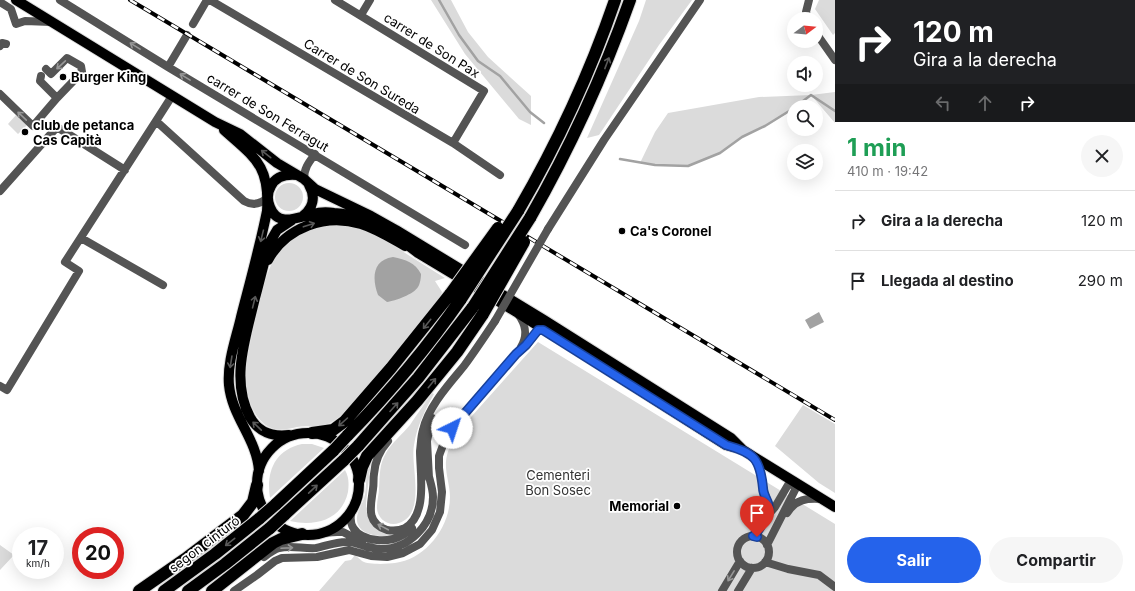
<!DOCTYPE html>
<html lang="es">
<meta charset="utf-8">
<style>
:root{--surface:#fff;--page:#f6f6f6;--text:#202124;--muted:#757577;--line:#e0e0e0;--accent:#2563eb}
body{margin:0;font-family:Inter,sans-serif;background:var(--page);color:var(--text);height:100vh;display:flex;flex-direction:column;font-size:15px;white-space:nowrap}
*{box-sizing:border-box;margin:0}
p{font-size:13px;color:var(--muted)}
.icon{flex:none;width:22px;height:22px;fill:none;stroke:currentColor;stroke-width:2;stroke-linecap:round;stroke-linejoin:round}
.map{position:relative;flex:1;overflow:hidden}
.details{display:flex;flex-direction:column;background:var(--surface);width:300px}
.details>*{flex:none}
.banner{background:#202124;color:#fff;overflow:hidden}
.needle{width:26px;rotate:74deg}
.buttons{position:absolute;left:787px;top:12px;display:grid;gap:8px}
.buttons a{display:grid;place-items:center;width:36px;height:36px;border-radius:50%;background:var(--surface);box-shadow:0 4px 16px #0002;font-size:20px}
.speed{position:absolute;left:12px;top:527px;display:flex;gap:8px;font-size:20px;font-weight:700;text-align:center}
.speed>*{display:grid;place-content:center;width:52px;height:52px;border-radius:50%;background:var(--surface);box-shadow:0 4px 16px #0002;line-height:1}
.speed small{font-size:10px;font-weight:400}
.speed .limit{border:6px solid #d22;background:#fff;color:#111}
.pin{position:absolute;display:grid;place-items:center;width:34px;height:34px;color:#fff;margin:-41px -17px;border-radius:50% 50% 50% 0;rotate:-45deg;box-shadow:0 0 4px #0007}
.pin .icon{rotate:45deg}
.me{position:absolute;width:44px;margin:-22px;rotate:41deg;stroke-linejoin:round;filter:drop-shadow(0 0 3px #0008)}
.turn{display:flex;align-items:center;gap:14px;height:84px;padding:0 12px;font-size:18px}
.turn .icon{width:52px;height:52px;stroke-width:2.5}
.turn b{display:block;font-size:28px;line-height:34px}
.lanes{display:flex;align-items:center;height:38px;padding:0 12px;background:#0003;justify-content:center;gap:20px;direction:ltr}
.lanes .off{opacity:.35}
.round{display:grid;place-items:center;flex:none;width:42px;height:42px;border-radius:21px;background:var(--page)}
.overview{display:flex;align-items:center;justify-content:space-between;height:68px;padding:0 12px}
h1{font-size:24px;font-weight:700;line-height:30px;color:#1e9e55}
.cta{display:flex;gap:8px;margin-top:auto;padding:8px 12px}
.cta a{flex:1;height:46px;border-radius:24px;background:var(--accent);color:#fff;font-size:16px;font-weight:700;line-height:46px;text-align:center}
.cta a+a{background:var(--page);color:var(--text)}
ul{padding:0;list-style:none}
li{display:flex;align-items:center;gap:12px;height:60px;padding:0 12px;border-top:1px solid var(--line)}
li div{flex:1}
li b{display:block;font-size:15px}
li em{font-style:normal}
main{display:flex;flex:1;min-height:0}
.map>svg:first-child{display:block}
.green{fill:#dbdbdb}
.water{fill:#a2a2a2}
.lines{fill:none;stroke-linecap:round;stroke-linejoin:round}
.stream{stroke:#a2a2a2;stroke-width:2.5}
.major-casing{stroke:#dbdbdb;stroke-width:12}
.highway-casing{stroke:#dbdbdb;stroke-width:14}
.minor{stroke:#545454;stroke-width:8}
.major{stroke:#000;stroke-width:10}
.highway{stroke:#000;stroke-width:12}
.rail-casing{stroke:#000;stroke-width:4}
.rail{stroke:#fff;stroke-width:2.5;stroke-dasharray:8;stroke-linecap:butt}
.highway-bridge-casing{stroke:#dbdbdb;stroke-width:14;stroke-linecap:butt}
.minor-bridge{stroke:#545454;stroke-width:8}
.highway-bridge{stroke:#000;stroke-width:12}
.oneway{stroke:#989898}
.oneway2{stroke:#595959}
.route-casing{stroke:#184099;stroke-width:10}
.route{stroke:#2563eb;stroke-width:7}
.poi-dot{fill:#000;stroke:#fff;stroke-width:1.5}
.labels{text-anchor:middle;stroke-width:3.5;stroke-linejoin:round;paint-order:stroke}
.street-label{font-size:13px;fill:#000;stroke:#fff}
.poi-label{font-size:13px;font-weight:bold;fill:#000;stroke:#fff;text-anchor:start}
.park-label{font-size:13px;fill:#323232;stroke:#fff}
</style>
<main>
<div class="map">
<svg width="835" height="591" viewBox="0 0 835 591">
<rect width="100%" height="100%" fill="#fff"/>
<path class="green" d="M 431,0 L 451,0 L 468,32 L 488,57 L 531,96 L 531,125 L 519,119 L 465,54 Z
M 646,0 L 692,0 L 659,45 L 599,135 L 587,138 L 639,21 Z
M 819,0 L 835,0 L 835,33 L 833,35 L 815,9 Z
M 835,92 L 835,123 L 811,95 L 788,113 L 765,126 L 742,137 L 720,153 L 688,166 L 655,165 L 640,163 L 655,132 L 668,113 L 759,97 L 811,95 Z
M 16,115 L 27,125 L 18,134 L 8,124 Z
M275 197a14 14 0 1 1 28 0a14 14 0 1 1-28 0Z
M 340,225 L 360,228 L 378,236 L 445,278 L 435,281 L 442,292 L 439,301 C 414,331 389,362 363,392 C 353,402 343,417 330,423 C 320,428 308,425 297,427 C 285,430 273,432 263,423 C 245,406 244,377 248,354 C 254,327 263,269 281,248 C 286,243 295,237 301,233 C 313,226 327,226 340,225 Z
M 538,342 L 835,524 L 835,591 L 319,591 L 345,561 L 351,560 L 355,555 C 357,557 360,559 362,561 C 368,565 388,564 395,563 C 426,559 450,527 450,497 C 450,485 445,473 446,461 C 447,452 451,443 455,435 Z
M 432,393 L 434,394 C 425,410 417,426 414,445 C 410,465 427,514 399,523 C 388,527 376,518 377,506 C 377,500 379,494 379,488 C 380,476 379,464 386,453 C 392,442 402,435 410,425 C 417,414 425,403 432,393 Z
M 803,405 L 835,424 L 835,493 L 819,483 L 775,446 Z
M 302,444 L 312,444 L 324,448 L 270,498 C 266,473 274,450 302,444 Z
M 371,461 L 366,503 L 367,514 L 388,534 L 392,535 C 380,538 355,535 357,517 C 358,509 364,502 365,494 C 367,482 365,472 371,461 Z
M 345,470 C 349,477 349,484 348,492 C 342,520 315,527 290,521 Z
M 0,545 L 14,555 L 0,570 Z"/>
<path class="water" d="M 393,257 C 406,260 415,262 421,274 C 421,278 420,284 418,287 C 414,294 395,301 387,302 L 378,295 C 372,279 372,260 393,257 Z
M 819,312 L 824,322 L 810,329 L 805,320 Z"/>
<g class="lines">
<path class="stream" d="M 439,0 L 459,35 L 478,61 L 500,76 L 530,112 L 544,123
M 795,107 L 811,95 L 835,111
M 620,159 L 655,165 L 688,166 L 720,153 L 742,137 L 765,126 L 794,108"/>
<g class="major-casing">
<path id="major" d="M 16,0 L 215,122 L 240,134 L 277,163 L 304,179 L 315,189 L 371,216 L 396,230 L 544,320 L 731,438 L 743,450 L 754,457 L 835,507
M 224,130 C 255,158 270,165 267,211 C 260,246 250,282 241,317 C 236,339 227,362 229,385 C 232,417 257,439 259,471
M 297,175 C 287,174 276,176 271,186 C 267,193 267,200 270,207 C 278,228 298,217 313,214 C 320,212 327,212 334,213 C 349,213 362,220 375,225
M 303,216 C 313,208 316,197 309,185
M 401,240 L 418,253 L 518,313 L 726,445 L 741,449
M 268,260 C 286,227 326,213 361,224 C 377,229 391,238 405,246
M257 484a51 51 0 1 1 102 0a51 51 0 1 1-102 0Z
M 289,435 C 273,437 258,432 250,417 C 230,380 246,337 255,298 C 260,280 264,261 270,242 L 277,230 L 292,220"/>
</g>
<g class="highway-casing">
<path id="highway" d="M 518,211 C 557,144 590,73 615,0
M 530,218 C 570,148 603,76 630,0
M 312,433 L 333,430 L 345,421 L 391,368 L 451,293
M 347,436 C 389,393 427,348 461,299
M 358,446 L 418,378 L 473,307
M 359,480 L 362,467 L 367,456 L 417,401 L 457,352 L 483,314
M 275,505 L 334,450
M 284,515 L 344,460
M 139,591 L 185,559 L 243,515 L 253,502 L 257,485
M 164,591 L 215,554 L 260,518
M 188,591 L 225,564 L 270,528
M 212,591 L 273,543 L 281,539 L 302,534"/>
</g>
<path class="minor" d="M 60,0 L 168,67 L 465,245
M 210,0 L 453,143 L 500,175
M 335,0 L 484,91 L 453,143
M 0,2 L 11,9 L 16,24 L 25,21 L 51,22
M 361,15 L 370,0
M 808,19 L 806,12 L 809,0
M 193,24 L 207,0
M 816,33 L 835,60
M 0,46 L 2,43 L 6,44
M 168,67 L 187,35
M 46,69 L 51,74 L 67,58 L 81,66 L 82,72 L 57,98
M 0,94 L 33,126 L 57,98 L 40,81 L 41,76
M 172,96 L 156,121 L 244,201 C 253,206 261,204 268,197
M 304,179 C 304,168 309,162 315,154
M 0,191 L 57,127 L 125,170
M 548,229 L 604,140 L 700,0
M 81,238 L 163,285
M 518,314 C 526,325 528,335 521,347
M 0,386 L 7,390 L 79,271 L 65,262 L 156,121
M 388,441 C 380,450 375,461 374,474 C 373,479 374,484 373,489 C 371,505 365,523 387,530 C 393,531 399,531 405,528 C 428,515 420,473 420,451 C 421,444 421,436 423,430 C 428,407 449,384 464,366 C 475,351 485,336 495,321
M 754,457 L 760,470 L 764,492 L 768,502 L 767,516
M 429,478 L 427,441 L 432,418
M 352,510 C 344,535 373,544 393,539 C 401,537 407,533 412,528
M 787,513 C 796,499 807,498 821,499
M 320,533 L 337,532 L 343,532 L 362,542
M 753,536 L 756,534 L 767,516 L 775,507 L 788,485 L 794,483 L 795,490 L 767,545
M737 552a16 16 0 1 1 32 0a16 16 0 1 1-32 0Z
M 264,557 C 268,554 273,550 279,548 C 291,545 304,549 316,548 C 326,546 337,541 349,542 C 360,543 369,549 381,549 C 409,549 433,525 433,497 C 433,489 430,481 428,473
M 765,562 L 788,569 L 819,575 L 835,587
M 234,591 L 257,575 L 275,561 L 282,558 L 317,557 L 349,550 L 371,556 L 387,557 L 403,553 L 420,544 L 432,530 L 440,512 L 442,492 L 439,468 L 439,456 L 447,434 L 516,354 L 527,345 L 538,330 L 543,329
M 722,591 L 740,561
M 738,591 L 752,568"/>
<use href="#major" class="major"/>
<use href="#highway" class="highway"/>
<g class="rail-casing">
<path id="rail" d="M 130,0 L 835,420"/>
</g>
<use href="#rail" class="rail"/>
<g class="highway-bridge-casing">
<path id="highway-bridge" d="M 451,293 L 498,228
M 461,299 L 518,211
M 473,307 L 530,218
M 483,314 L 524,242
M 334,450 L 347,436
M 344,460 L 358,446
M 260,518 L 275,505
M 270,528 L 284,515"/>
</g>
<path class="minor-bridge" d="M 495,321 L 548,229"/>
<use href="#highway-bridge" class="highway-bridge"/>
</g>
<defs><path id="oneway-shaft" d="M-6 0H5M1.5-3L5.5 0L1.5 3" fill="none" stroke-width="1.6" stroke-linecap="round" stroke-linejoin="round"/></defs>
<g class="oneway">
<use href="#oneway-shaft" transform="translate(135 46) rotate(-148)"/>
<use href="#oneway-shaft" transform="translate(61 65) rotate(137)"/>
<use href="#oneway-shaft" transform="translate(185 77) rotate(-149)"/>
<use href="#oneway-shaft" transform="translate(22 116) rotate(-136)"/>
<use href="#oneway-shaft" transform="translate(383 527) rotate(-152)"/>
<use href="#oneway-shaft" transform="translate(287 548) rotate(-3)"/>
<use href="#oneway-shaft" transform="translate(731 576) rotate(122)"/>
</g>
<g class="oneway2">
<use href="#oneway-shaft" transform="translate(607 63) rotate(-69)"/>
<use href="#oneway-shaft" transform="translate(266 154) rotate(-142)"/>
<use href="#oneway-shaft" transform="translate(309 225) rotate(-18)"/>
<use href="#oneway-shaft" transform="translate(262 236) rotate(104)"/>
<use href="#oneway-shaft" transform="translate(254 302) rotate(-76)"/>
<use href="#oneway-shaft" transform="translate(427 324) rotate(129)"/>
<use href="#oneway-shaft" transform="translate(231 362) rotate(99)"/>
<use href="#oneway-shaft" transform="translate(432 383) rotate(-51)"/>
<use href="#oneway-shaft" transform="translate(394 407) rotate(-48)"/>
<use href="#oneway-shaft" transform="translate(343 422) rotate(138)"/>
<use href="#oneway-shaft" transform="translate(257 426) rotate(-136)"/>
<use href="#oneway-shaft" transform="translate(313 489) rotate(-43)"/>
<use href="#oneway-shaft" transform="translate(230 542) rotate(142)"/>
</g>
<g class="lines">
<g class="route-casing">
<path id="route" d="M 452,428 L 516,354 L 526,345 L 538,330 L 543,330 L 726,445 C 754,453 760,458 763,488 C 763,493 766,498 768,503 C 771,514 761,525 756,534 L 753,536 L 757,537"/>
</g>
<use href="#route" class="route"/>
</g>
<g class="poi-dot">
<circle cx="63" cy="77" r="4"/>
<circle cx="25" cy="132" r="4"/>
<circle cx="622" cy="231" r="4"/>
<circle cx="677" cy="506" r="4"/>
</g>
<g class="labels">
<g class="street-label">
<text transform="translate(432 45) rotate(32)" y="5">carrer de Son Pax</text>
<text transform="translate(362 76) rotate(31)" y="5">Carrer de Son Sureda</text>
<text transform="translate(268 112) rotate(31)" y="5">carrer de Son Ferragut</text>
<text transform="translate(204 544) rotate(-37)" y="5">segon cinturó</text>
</g>
<g class="poi-label">
<text x="71" y="82">Burger King</text>
<text x="33" y="130">club de petanca<tspan x="33" dy="15">Cas Capità</tspan></text>
<text x="630" y="236">Ca's Coronel</text>
<text x="669" y="511" text-anchor="end">Memorial</text>
</g>
<g class="park-label">
<text x="558" y="480">Cementeri<tspan x="558" dy="15">Bon Sosec</tspan></text>
</g>
</g>
</svg>
<div class="buttons">
<a><svg class="needle" viewBox="-14 -14 28 28"><path d="M0-13l5 13h-10z" fill="#e53935"/><path d="M0 13l5-13h-10z" fill="#757577"/></svg></a>
<a><svg class="icon" aria-label="sound" viewBox="0 0 24 24"><path d="M4 9h4l5-4v14l-5-4H4zM17 9q2 3 0 6"/></svg></a>
<a><svg class="icon" aria-label="search" viewBox="0 0 24 24"><circle cx="10" cy="10" r="6"/><path d="M15 15l6 6"/></svg></a>
<a><svg class="icon" aria-label="layers" viewBox="0 0 24 24"><path d="M12 4l9 5-9 5-9-5zM3 14l9 5 9-5"/></svg></a>
</div>
<div class="speed"><div>17<small>km/h</small></div><div class="limit">20</div></div>
<div class="pin" style="left:757px;top:537px;background:#d93025"><svg class="icon" aria-label="arrive" viewBox="0 0 24 24"><path d="M6 21V4h12l-3 4 3 4H6"/></svg></div>
<svg class="me" style="left:452px;top:428px" viewBox="-20 -20 40 40"><circle r="19" fill="#fff"/><path d="M0-13L10 11 0 6-10 11z" fill="#2563eb"/></svg>
</div>
<section class="details">
<div class="banner">
<div class="turn"><svg class="icon" aria-label="right" viewBox="0 0 24 24"><path d="M7 20v-9h11M14 6l5 5-5 5"/></svg><div><b>120 m</b>Gira a la derecha</div></div>
<div class="lanes"><svg class="icon off" aria-label="left" viewBox="0 0 24 24"><path d="M17 20v-9H6M10 6l-5 5 5 5"/></svg><svg class="icon off" aria-label="ahead" viewBox="0 0 24 24"><path d="M12 20V5M6 11l6-6 6 6"/></svg><svg class="icon" aria-label="right" viewBox="0 0 24 24"><path d="M7 20v-9h11M14 6l5 5-5 5"/></svg></div>
</div>
<div class="overview"><div><h1>1 min</h1><p>410 m · 19:42</p></div><a class="round"><svg class="icon" aria-label="close" viewBox="0 0 24 24"><path d="M6 6l12 12M18 6L6 18"/></svg></a></div>
<ul>
<li><svg class="icon" aria-label="right" viewBox="0 0 24 24"><path d="M7 20v-9h11M14 6l5 5-5 5"/></svg><div><b>Gira a la derecha</b></div><em>120 m</em></li>
<li><svg class="icon" aria-label="arrive" viewBox="0 0 24 24"><path d="M6 21V4h12l-3 4 3 4H6"/></svg><div><b>Llegada al destino</b></div><em>290 m</em></li>
</ul>
<div class="cta"><a>Salir</a><a>Compartir</a></div>
</section>
</main>
